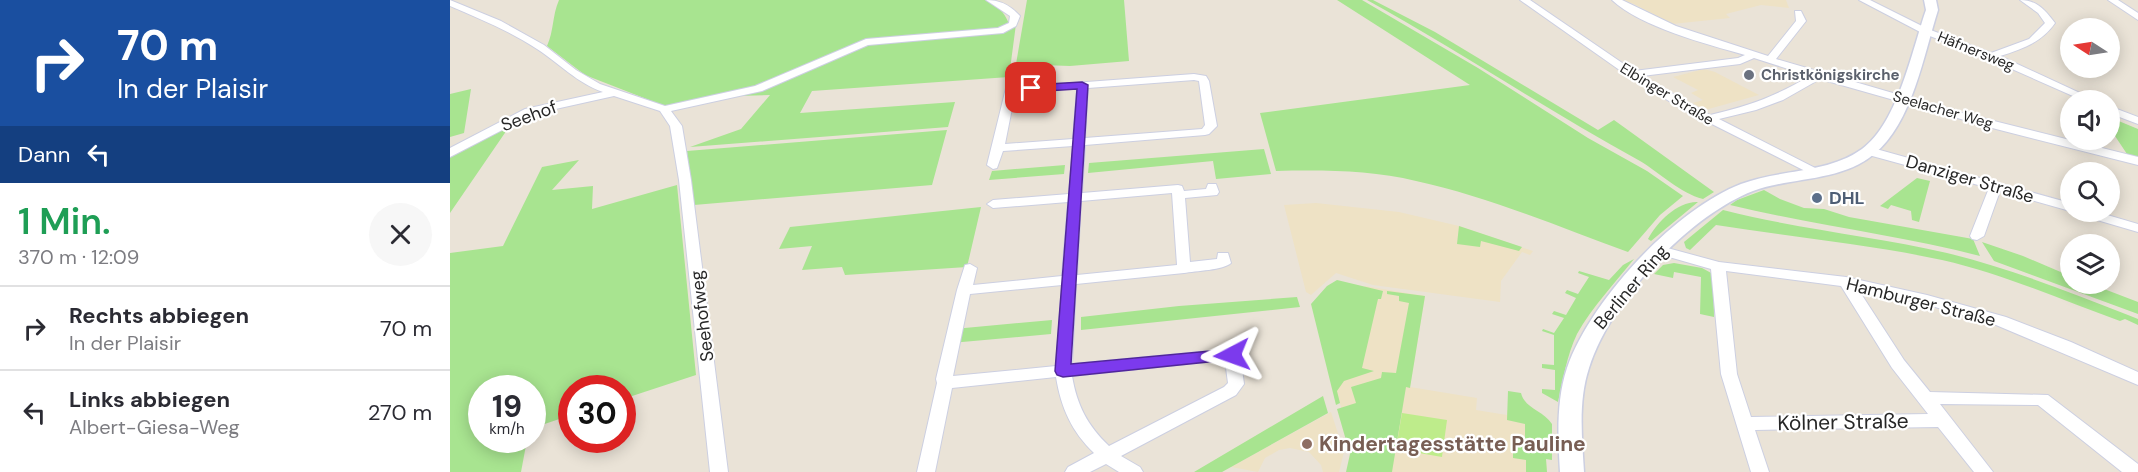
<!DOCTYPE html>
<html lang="de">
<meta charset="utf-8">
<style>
:root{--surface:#fff;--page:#f7f7f7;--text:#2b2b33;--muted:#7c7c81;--line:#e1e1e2}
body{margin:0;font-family:"DM Sans",sans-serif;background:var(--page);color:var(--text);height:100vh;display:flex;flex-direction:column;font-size:22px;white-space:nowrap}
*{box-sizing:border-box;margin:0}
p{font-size:20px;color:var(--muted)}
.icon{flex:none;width:33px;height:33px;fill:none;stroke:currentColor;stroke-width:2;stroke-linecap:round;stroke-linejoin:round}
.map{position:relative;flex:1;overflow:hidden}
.side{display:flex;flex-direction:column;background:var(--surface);width:450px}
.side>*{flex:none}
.top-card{background:#1a4fa0;color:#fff;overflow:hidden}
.needle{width:39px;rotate:282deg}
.tools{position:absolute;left:1610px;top:18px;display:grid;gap:12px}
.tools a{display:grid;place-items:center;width:60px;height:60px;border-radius:50%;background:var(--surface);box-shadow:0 3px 15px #0003;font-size:30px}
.speed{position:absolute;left:18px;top:375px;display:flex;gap:12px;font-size:30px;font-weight:700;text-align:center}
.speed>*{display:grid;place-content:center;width:78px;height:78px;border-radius:50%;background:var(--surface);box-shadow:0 3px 15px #0003;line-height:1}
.speed small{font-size:15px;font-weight:400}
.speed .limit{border:9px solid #d22;background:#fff;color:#111}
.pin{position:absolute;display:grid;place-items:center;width:51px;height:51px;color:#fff;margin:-26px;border-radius:12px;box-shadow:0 3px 9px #0006}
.me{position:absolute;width:66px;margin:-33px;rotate:266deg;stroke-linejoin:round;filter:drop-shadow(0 0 4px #0008)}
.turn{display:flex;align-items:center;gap:21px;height:126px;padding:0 18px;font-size:27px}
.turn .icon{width:78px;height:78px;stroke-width:2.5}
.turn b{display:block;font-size:42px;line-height:51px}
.then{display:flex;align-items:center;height:57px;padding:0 18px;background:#0003;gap:12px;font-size:22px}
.round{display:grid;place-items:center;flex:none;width:63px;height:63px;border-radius:32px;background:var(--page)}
.overview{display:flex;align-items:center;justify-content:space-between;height:102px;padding:0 18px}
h1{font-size:36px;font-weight:600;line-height:45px;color:#1e9e55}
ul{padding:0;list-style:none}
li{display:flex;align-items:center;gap:18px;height:84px;padding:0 18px;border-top:2px solid var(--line)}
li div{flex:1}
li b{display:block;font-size:22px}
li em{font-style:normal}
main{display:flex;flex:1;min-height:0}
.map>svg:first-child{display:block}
.education{fill:#eee2c5}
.green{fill:#a8e490}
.pitch{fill:#beec8b}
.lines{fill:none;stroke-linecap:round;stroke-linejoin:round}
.minor-casing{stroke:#cccfe1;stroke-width:2}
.tertiary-casing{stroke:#cccfe1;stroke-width:3}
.minor{fill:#fff;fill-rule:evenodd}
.tertiary{fill:#fff;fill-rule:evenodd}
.route{fill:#7c3aed;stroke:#51269a;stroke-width:1.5}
.worship-dot{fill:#6b7280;stroke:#fff;stroke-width:2}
.service-dot{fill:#5c6f8a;stroke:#fff;stroke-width:2}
.education-dot{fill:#8d6e63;stroke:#fff;stroke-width:2}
.labels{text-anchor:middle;stroke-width:4.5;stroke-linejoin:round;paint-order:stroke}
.far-street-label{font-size:15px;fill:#272727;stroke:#fff}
.far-worship-label{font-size:15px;font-weight:bold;fill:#5b616d;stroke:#fff;text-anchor:start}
.street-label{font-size:18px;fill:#272727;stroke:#fff}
.service-label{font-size:18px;font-weight:bold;fill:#4e5e75;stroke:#fff;text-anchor:start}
.near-street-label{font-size:21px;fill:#272727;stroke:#fff}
.near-education-label{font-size:21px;font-weight:bold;fill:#785e54;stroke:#fff;text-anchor:start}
</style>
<main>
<section class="side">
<div class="top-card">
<div class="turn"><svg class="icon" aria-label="right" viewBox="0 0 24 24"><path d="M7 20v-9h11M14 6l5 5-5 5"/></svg><div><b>70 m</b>In der Plaisir</div></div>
<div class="then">Dann<svg class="icon" aria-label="left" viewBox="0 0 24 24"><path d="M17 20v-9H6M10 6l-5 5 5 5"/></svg></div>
</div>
<div class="overview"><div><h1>1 Min.</h1><p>370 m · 12:09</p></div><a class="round"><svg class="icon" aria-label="close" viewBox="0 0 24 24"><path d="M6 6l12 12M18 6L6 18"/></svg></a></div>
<ul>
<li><svg class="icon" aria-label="right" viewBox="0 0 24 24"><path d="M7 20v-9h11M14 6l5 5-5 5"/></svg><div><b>Rechts abbiegen</b><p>In der Plaisir</p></div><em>70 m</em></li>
<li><svg class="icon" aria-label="left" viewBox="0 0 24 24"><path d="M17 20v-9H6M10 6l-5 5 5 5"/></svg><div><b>Links abbiegen</b><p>Albert-Giesa-Weg</p></div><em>270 m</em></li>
</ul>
</section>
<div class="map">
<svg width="1688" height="472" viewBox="0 0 1688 472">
<rect width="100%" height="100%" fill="#eae3d7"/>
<path class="education" d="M 1172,0 L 1336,0 L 1339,8 L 1311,5 L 1276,14 L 1280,18 L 1222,24 L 1184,4 Z
M 1254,69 L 1265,72 L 1309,95 L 1255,110 L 1243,103 L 1253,100 L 1241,93 L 1248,90 L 1223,77 Z
M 866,203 L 949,212 L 1009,226 L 1083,251 L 1080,255 L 1072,252 L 1051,281 L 1050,302 L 923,285 L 886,273 L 861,295 L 856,292 L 834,205 Z
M 915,286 L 975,296 L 960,387 L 1027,398 L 1026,410 L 1057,415 L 1057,410 L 1103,434 L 1102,460 L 1096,459 L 1097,472 L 904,472 L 891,407 L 883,380 Z
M 881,412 L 894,452 L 889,472 L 873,472 L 871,465 L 859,452 L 840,448 L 829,450 L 815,458 L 808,472 L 781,467 Z"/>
<path class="green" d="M 109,0 L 536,0 C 548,7 554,11 559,24 L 544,30 L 425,38 L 314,85 L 217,107 L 135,75 L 97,46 C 104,31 102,16 109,0 Z
M 577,0 L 674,0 L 679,61 L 620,66 L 566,64 Z
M 887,0 L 912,0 L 1028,68 L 1138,138 L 1197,171 L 1233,196 L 1210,215 L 1178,252 C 1109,227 1039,197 966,181 C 921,170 872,170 826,171 L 810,113 L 1020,85 Z
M 917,0 L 923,0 L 985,32 L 1148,130 L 1164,120 L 1264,192 L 1253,199 C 1230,193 1210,173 1190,161 C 1097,110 1009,51 917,0 Z
M 566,24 L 559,77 L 362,91 L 350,113 L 505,102 L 498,127 L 240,147 L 291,129 L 320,95 L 285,96 L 411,45 L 550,33 Z
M 21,89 L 14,133 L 0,137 L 0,94 Z
M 1659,117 L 1688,129 L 1688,159 L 1679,157 L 1665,136 Z
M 63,121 L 0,213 L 0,155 Z
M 497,130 L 482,185 L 244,205 L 237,151 Z
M 814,149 L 821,174 L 766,179 L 763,161 L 638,173 L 639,163 Z
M 129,160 L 102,190 L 143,186 L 142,209 L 227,185 L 246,375 L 173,399 L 172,388 L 122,388 L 121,415 L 83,428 L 82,388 L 32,388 L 32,440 L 77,440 L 71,472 L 0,472 L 0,253 L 53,246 L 92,167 Z
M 615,165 L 614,174 L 539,180 L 542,171 Z
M 1467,178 L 1480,181 L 1469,222 L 1462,220 L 1461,211 L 1441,205 L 1438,209 L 1430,206 Z
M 1314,190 L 1330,199 L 1354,208 L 1374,209 L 1399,217 L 1523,239 L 1530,256 C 1447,235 1363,225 1280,205 L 1287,200 Z
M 1248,202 L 1201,241 L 1198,239 C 1207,222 1228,201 1248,202 Z
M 531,207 L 517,267 L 395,275 L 392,267 L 352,270 L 362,246 L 329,249 L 340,227 Z
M 1273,210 C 1347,229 1423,236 1497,253 C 1559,268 1619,292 1678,315 L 1688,319 L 1688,325 L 1675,319 L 1670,321 C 1611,300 1554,274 1492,260 C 1417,244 1341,237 1266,225 L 1240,250 L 1236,248 L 1234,242 Z
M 1009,226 L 1072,247 L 1069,251 L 1031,241 L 1030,247 L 1007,244 Z
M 1532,242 L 1573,256 L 1620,276 L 1620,284 L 1641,284 L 1688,302 L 1688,314 L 1544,261 Z
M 1184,259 C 1165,283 1142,307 1127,334 C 1117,355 1113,379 1108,402 L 1092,393 L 1092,389 L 1105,390 L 1105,370 L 1092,368 L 1092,364 L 1104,365 L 1104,335 L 1092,331 L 1093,329 L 1104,333 L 1114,318 L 1102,314 L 1104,311 L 1116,315 L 1126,298 L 1115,293 L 1117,290 L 1128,294 L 1139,277 L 1128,273 L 1129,271 L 1159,280 L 1173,265 Z
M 1224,263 L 1252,268 L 1263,274 L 1264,317 L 1250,314 L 1251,277 L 1224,272 L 1223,278 L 1204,274 L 1213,265 Z
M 887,280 L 933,291 L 931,299 L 928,299 L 912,368 L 924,371 L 894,381 L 887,391 L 890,403 L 886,405 L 861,304 L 877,286 Z
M 937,291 L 975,296 L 960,388 L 956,387 L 942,472 L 896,472 L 900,454 L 887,409 L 906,403 L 901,387 L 931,378 L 932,372 L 946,373 L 959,303 L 949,301 L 949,296 L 937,294 Z
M 847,297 L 850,307 L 631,330 L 631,317 L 729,306 Z
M 602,320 L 601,334 L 501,343 L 504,329 Z
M 1058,391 L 1071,393 C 1075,409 1093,410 1102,424 L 1102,460 L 1096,459 L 1097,472 L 1076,472 L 1076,460 L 1063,458 L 1063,439 L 1075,441 L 1075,424 L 1057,420 Z
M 873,396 L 878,413 L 772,472 L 744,472 Z"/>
<path class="pitch" d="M 952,413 L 997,420 L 992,457 L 946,449 Z"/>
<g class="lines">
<g class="minor-casing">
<path id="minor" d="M 0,0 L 51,21 L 94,45 L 126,70 L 150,84 L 215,106 L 305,86 L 416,39 L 548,28 L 559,23 L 560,16 L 536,0 C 550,0 560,5 570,16 L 566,26 L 553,33 L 418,45 L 312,91 L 221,111 L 232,126 L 241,180 L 278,472 L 260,472 L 229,180 L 220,126 L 210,111 L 164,96 L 83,114 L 0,157 L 0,148 L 75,109 L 153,92 C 127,83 110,64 87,49 C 60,31 30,19 0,6 Z
M 1070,0 L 1080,0 L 1184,71 L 1288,58 L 1295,55 C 1256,44 1191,27 1162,0 L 1172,0 L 1226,26 L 1318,56 L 1346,21 L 1345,11 L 1351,11 L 1356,21 L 1326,59 L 1508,112 L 1688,157 L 1688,165 L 1546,129 L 1370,79 L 1333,100 L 1306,110 L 1269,119 L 1375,173 L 1373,176 L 1365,176 L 1232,109 L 1178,76 ZM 1304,58 L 1360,76 C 1324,97 1301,105 1260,115 L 1192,76 L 1290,64 Z
M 1409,0 L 1420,0 L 1478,29 L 1541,53 L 1579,39 L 1595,23 L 1588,13 L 1570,0 C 1587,0 1595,10 1605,23 C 1591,43 1572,49 1550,56 L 1645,100 L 1632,100 L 1537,58 L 1472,33 Z
M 1658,0 L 1668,0 L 1688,13 L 1688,20 Z
M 744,74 L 756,76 L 759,81 L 767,126 L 759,134 L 755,135 L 635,145 L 632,193 L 728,185 L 732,186 L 734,191 L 756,189 L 758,184 L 766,184 L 769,192 L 767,195 L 735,198 L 740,262 L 767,259 L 768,253 L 778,253 L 781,263 C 774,270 745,271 734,273 L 626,284 L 622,364 L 782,349 L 788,350 L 790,354 L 794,384 L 786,395 L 671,456 L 690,467 L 693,472 L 669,472 L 656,464 L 640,472 L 615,472 L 618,467 L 644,453 C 622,432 611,408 606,377 L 502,388 L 485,472 L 467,472 L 487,383 L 486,379 L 507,290 L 515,265 L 520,264 L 527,268 L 523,285 L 612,276 L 618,202 L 543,208 L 537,204 L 543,200 L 619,194 L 623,146 L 553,151 L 547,168 L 543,169 L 537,165 L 556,88 ZM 744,80 L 749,81 L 755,125 L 752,129 L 635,138 L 638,88 ZM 627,88 L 623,139 L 555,144 L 565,93 ZM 722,193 L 727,265 L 627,275 L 631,201 ZM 612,285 L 606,366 L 503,376 L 520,294 ZM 775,360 L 778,383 L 774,387 L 659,446 C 637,425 627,405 622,376 Z
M 1659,106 L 1688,117 L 1688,124 L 1659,113 Z
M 1419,147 L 1620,203 L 1620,211 L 1550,191 L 1534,236 L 1527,240 L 1522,239 L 1520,236 L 1539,188 L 1415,154 L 1413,151 L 1415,148 Z
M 1628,212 L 1647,212 L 1688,224 L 1688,232 L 1630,215 Z
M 1210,246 L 1269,262 L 1396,277 L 1477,295 L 1556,317 L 1621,342 L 1688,372 L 1688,385 L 1546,325 L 1475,304 L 1408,289 L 1454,360 L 1480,392 L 1598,395 L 1688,464 L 1688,472 L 1672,472 L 1588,405 L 1490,404 L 1543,472 L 1524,472 L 1488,427 L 1305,430 L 1319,472 L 1301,472 L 1271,374 L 1261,269 L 1205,253 L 1203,250 L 1205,247 ZM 1276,271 L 1391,286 L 1442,368 L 1478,414 L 1301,417 L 1287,374 Z"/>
</g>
<g class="tertiary-casing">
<path id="tertiary" d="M 1474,0 L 1486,0 L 1488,10 C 1474,54 1462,124 1424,154 C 1391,182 1341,177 1303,191 C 1237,217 1160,301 1139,368 C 1128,401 1132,438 1134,472 L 1110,472 C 1108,438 1106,401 1117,368 C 1140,301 1224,210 1291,184 C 1330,169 1377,174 1412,149 C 1448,123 1462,50 1476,10 Z"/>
</g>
<use href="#minor" class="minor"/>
<use href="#tertiary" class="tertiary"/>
</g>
<path class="route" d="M 632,82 L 638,85 L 621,364 L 782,349 L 787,351 L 790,355 L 787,359 L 613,377 L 607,375 L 605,371 L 627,89 L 581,92 L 576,88 L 581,85 Z"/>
<circle class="worship-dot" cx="1299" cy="75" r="6"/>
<circle class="service-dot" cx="1367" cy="198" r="6"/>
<circle class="education-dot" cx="857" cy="444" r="6"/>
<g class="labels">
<g class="far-street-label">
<text transform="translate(1526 51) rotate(22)" y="5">Häfnersweg</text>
<text transform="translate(1217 94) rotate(31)" y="5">Elbinger Straße</text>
<text transform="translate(1493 110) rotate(16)" y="5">Seelacher Weg</text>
</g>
<g class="far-worship-label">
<text x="1311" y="80">Christkönigskirche</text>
</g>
<g class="street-label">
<text transform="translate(79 116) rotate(-20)" y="6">Seehof</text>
<text transform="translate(1520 179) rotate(16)" y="6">Danziger Straße</text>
<text transform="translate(1181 287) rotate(-50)" y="6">Berliner Ring</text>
<text transform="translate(1471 302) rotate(14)" y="6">Hamburger Straße</text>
<text transform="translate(252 316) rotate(-97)" y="6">Seehofweg</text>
</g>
<g class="service-label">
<text x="1379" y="204">DHL</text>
</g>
<g class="near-street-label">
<text transform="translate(1393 422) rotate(-1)" y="7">Kölner Straße</text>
</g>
<g class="near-education-label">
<text x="869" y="451">Kindertagesstätte Pauline</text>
</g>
</g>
</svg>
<div class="tools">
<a><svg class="needle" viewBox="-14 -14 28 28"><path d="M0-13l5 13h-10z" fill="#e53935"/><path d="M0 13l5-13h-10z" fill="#7c7c81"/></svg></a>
<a><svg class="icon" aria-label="sound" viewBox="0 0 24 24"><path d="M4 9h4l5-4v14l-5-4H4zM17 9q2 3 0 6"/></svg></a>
<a><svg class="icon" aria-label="search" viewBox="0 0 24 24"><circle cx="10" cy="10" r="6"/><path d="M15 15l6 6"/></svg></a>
<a><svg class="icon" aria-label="layers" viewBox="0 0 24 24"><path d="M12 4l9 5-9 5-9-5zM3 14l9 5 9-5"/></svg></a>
</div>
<div class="speed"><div>19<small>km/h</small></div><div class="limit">30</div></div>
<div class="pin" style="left:581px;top:88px;background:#d93025"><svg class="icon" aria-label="arrive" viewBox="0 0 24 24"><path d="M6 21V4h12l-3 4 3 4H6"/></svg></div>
<svg class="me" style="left:782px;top:355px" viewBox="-20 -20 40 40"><path d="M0-17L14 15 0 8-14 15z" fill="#7c3aed" stroke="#fff" stroke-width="4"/></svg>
</div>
</main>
